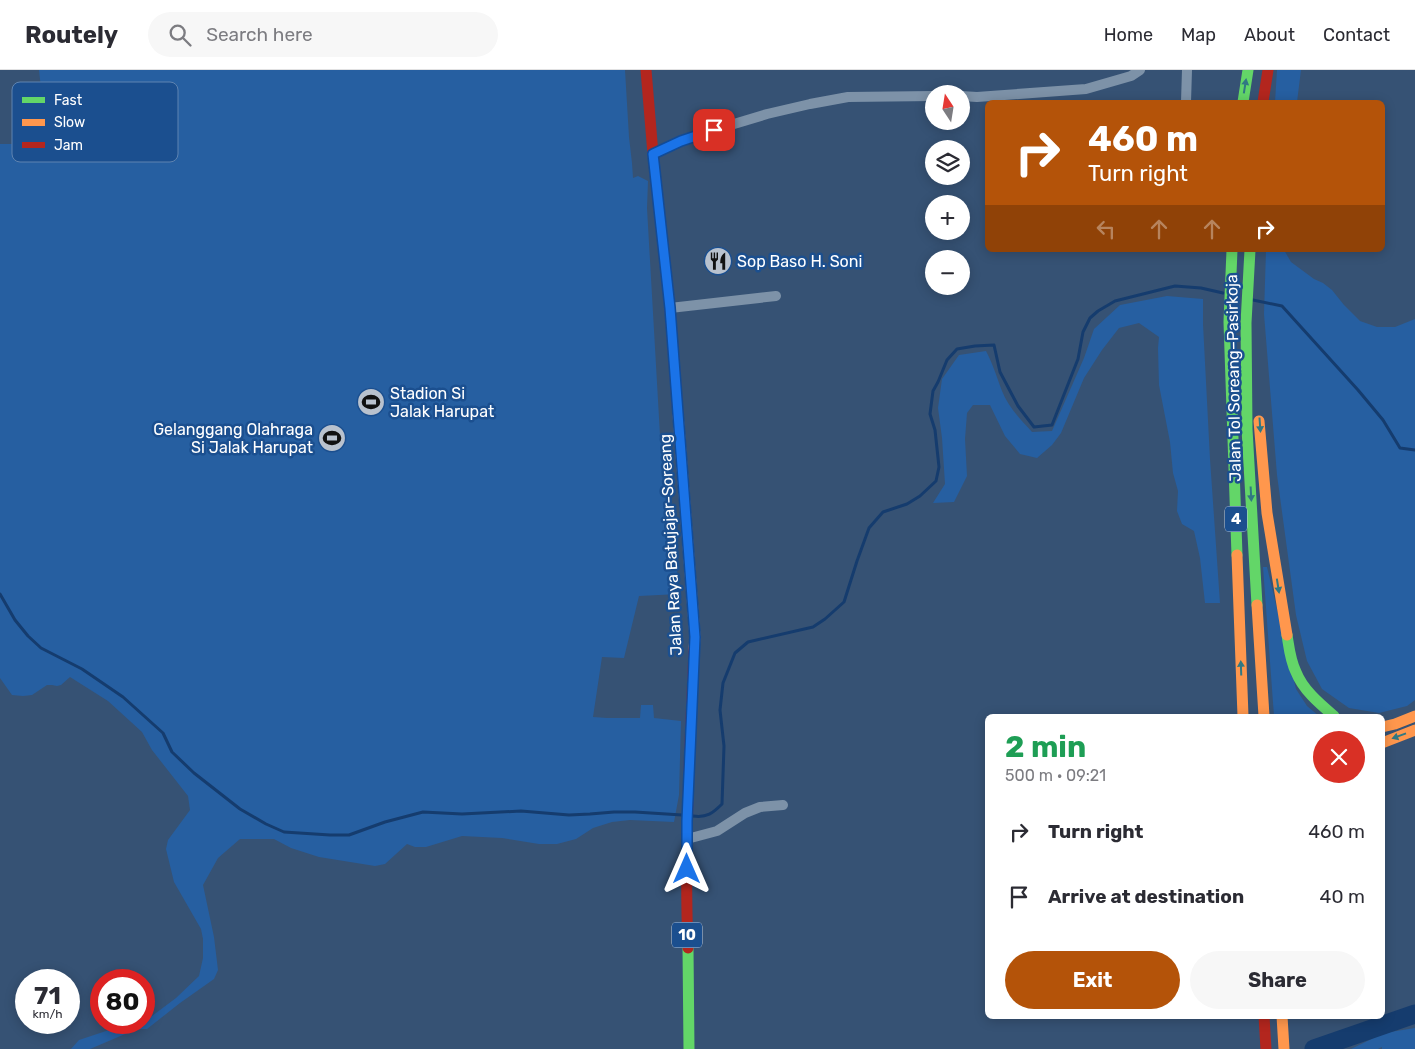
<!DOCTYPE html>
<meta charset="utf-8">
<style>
:root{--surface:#fff;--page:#f7f7f7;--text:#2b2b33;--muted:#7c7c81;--line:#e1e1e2;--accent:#b45309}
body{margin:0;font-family:Rubik,sans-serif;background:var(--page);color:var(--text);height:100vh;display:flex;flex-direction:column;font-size:19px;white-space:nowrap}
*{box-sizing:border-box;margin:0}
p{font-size:16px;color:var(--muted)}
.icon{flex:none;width:28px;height:28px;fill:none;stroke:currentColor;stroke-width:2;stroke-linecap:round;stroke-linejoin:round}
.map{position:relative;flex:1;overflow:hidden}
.sheet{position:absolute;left:985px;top:644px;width:400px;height:305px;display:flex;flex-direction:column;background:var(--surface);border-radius:8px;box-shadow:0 2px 12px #0003}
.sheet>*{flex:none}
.hud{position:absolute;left:985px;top:30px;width:400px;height:152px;border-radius:8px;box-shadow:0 2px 12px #0003;background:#b45309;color:#fff;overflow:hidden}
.needle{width:32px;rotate:348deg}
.fabs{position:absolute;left:925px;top:15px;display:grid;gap:10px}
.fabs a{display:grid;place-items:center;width:45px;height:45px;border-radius:50%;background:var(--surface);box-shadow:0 2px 12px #0003;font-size:25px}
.speed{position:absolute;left:15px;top:899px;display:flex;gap:10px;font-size:25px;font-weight:700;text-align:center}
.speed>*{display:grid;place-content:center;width:65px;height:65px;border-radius:50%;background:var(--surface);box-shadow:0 2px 12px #0003;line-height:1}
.speed small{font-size:12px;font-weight:400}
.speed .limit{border:8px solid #d22;background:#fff;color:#111}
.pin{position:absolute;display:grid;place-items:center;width:42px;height:42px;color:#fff;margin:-21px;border-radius:10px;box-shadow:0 2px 8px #0006}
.me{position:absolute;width:55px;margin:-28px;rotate:0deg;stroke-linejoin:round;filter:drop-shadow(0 0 4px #0008)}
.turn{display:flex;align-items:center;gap:18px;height:105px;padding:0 20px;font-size:22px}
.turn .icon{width:65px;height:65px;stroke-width:2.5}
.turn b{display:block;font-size:35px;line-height:42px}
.lanes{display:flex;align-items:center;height:48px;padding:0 20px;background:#0003;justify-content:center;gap:25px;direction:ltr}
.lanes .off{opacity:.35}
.round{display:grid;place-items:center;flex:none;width:52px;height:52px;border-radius:26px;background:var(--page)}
.head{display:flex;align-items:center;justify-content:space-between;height:85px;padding:0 20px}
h1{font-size:30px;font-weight:700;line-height:38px;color:#1e9e55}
.cta{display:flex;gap:10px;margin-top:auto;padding:10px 20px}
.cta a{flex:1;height:58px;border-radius:30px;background:var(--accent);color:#fff;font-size:20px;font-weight:700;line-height:58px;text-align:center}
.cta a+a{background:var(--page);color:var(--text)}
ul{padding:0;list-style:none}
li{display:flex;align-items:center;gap:15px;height:65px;padding:0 20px}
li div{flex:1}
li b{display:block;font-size:19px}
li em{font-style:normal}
header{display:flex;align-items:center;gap:30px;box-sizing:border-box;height:70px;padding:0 25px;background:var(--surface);border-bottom:1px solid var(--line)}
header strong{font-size:24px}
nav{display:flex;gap:28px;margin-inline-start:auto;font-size:18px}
.search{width:350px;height:45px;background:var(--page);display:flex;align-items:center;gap:12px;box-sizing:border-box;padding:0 18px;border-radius:28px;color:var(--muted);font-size:19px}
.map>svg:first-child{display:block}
.green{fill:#265fa1}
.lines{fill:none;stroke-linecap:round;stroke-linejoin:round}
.stream{stroke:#153c6e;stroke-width:3}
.river{stroke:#153c6e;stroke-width:19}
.street{stroke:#7d92a8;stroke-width:10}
.fast{stroke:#63d668;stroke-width:11}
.slow{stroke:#ff974d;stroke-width:11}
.jam{stroke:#b3261e;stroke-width:11}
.oneway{fill:#317883}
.route-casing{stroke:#114b97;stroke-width:12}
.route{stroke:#1a73e8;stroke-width:9}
.labels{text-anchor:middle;stroke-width:5;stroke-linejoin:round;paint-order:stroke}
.shield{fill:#1b4f8f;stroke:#bbcadd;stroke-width:1}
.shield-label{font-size:15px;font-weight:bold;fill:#fff}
.poi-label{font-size:16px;fill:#fff;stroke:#1b4f8f;text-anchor:start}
.street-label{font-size:16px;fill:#fff;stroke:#1b4f8f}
.key{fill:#1b4f8f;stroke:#5f84b1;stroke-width:1}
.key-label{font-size:14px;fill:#fff}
</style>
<header>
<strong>Routely</strong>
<div class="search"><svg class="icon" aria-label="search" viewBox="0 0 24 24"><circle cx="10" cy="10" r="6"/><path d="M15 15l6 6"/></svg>Search here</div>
<nav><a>Home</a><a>Map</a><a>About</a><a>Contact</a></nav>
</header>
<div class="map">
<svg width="1415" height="979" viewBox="0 0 1415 979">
<rect width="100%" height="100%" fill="#365274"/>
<path class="green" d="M 39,0 L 625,0 L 629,67 L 632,93 L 633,108 L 638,106 L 648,111 L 647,138 L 660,365 L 666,371 L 679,524 L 639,526 L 624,588 L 602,587 L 593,647 L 607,648 L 640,648 L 641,635 L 653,635 L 654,648 L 681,651 L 679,725 L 674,752 L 630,750 L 612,752 L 593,758 L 576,769 L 557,774 L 539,774 L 502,768 L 462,766 L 426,777 L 415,777 L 407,774 L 385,794 L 375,796 L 319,787 L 291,778 L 274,769 L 240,769 L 218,788 L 203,815 L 214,867 L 218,900 L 214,909 L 180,933 L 147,959 L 137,959 L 90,979 L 71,979 L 79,970 L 109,960 L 119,961 L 141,953 L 144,952 L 176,928 L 199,906 L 203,888 L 203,869 L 201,859 L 174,812 L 166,779 L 168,770 L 190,740 L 188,726 L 152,680 L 142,662 L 108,631 L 70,607 L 61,615 L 57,616 L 52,615 L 47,615 L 32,625 L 23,626 L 12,625 L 0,608 L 0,74 L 47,74 Z
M 1277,0 L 1301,0 L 1297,32 L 1275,32 Z
M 1266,180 L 1284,180 L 1291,192 L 1314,209 L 1323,213 L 1332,220 L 1344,235 L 1360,251 L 1377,257 L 1395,257 L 1415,249 L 1415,630 L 1407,636 L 1379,643 L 1349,638 L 1322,619 L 1307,591 L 1296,545 L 1277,405 L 1264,244 Z
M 1167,226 L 1203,229 L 1203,254 L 1210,389 L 1220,533 L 1205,533 L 1200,488 L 1194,461 L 1182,454 L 1177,441 L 1178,421 L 1173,403 L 1170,372 L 1159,315 L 1158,278 L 1159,267 L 1139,253 L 1119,258 L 1102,280 L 1084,308 L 1061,363 L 1052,375 L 1037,388 L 1020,384 L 1005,366 L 990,335 L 973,335 L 967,343 L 965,369 L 967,406 L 954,432 L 933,433 L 945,414 L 942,368 L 938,338 L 942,309 L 959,285 L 986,281 C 993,294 997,308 1002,321 C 1008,337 1021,350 1032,362 L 1052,361 L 1084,288 L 1094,259 L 1120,235 Z
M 1263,497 L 1267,497 L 1296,619 L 1307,636 L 1319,646 L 1274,646 Z
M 1415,958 L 1415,979 L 1382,979 L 1382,977 L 1378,979 L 1351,979 L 1384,963 Z"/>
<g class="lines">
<path class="stream" d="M 1253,230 L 1282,236 L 1358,320 L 1383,350 L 1400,378 L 1415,380
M 0,524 L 15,550 L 28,566 L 41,578 L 82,599 L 123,627 L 163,663 L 172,682 L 194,703 L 240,739 L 266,754 L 284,762 L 330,765 L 349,765 L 385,752 L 423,742 L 462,744 L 521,741 L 569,745 L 590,744 L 614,742 L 635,742 L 682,745
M 693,746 C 707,748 713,743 722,734 L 724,676 L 720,640 L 723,613 L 735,583 L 748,572 L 813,557 L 825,549 L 844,532 L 857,491 L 869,458 L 883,442 L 907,434 L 920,426 L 936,411 L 939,397 L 935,360 L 930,344 L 933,321 L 938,312 L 947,290 L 957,279 L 975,276 L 994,275 L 1000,302 L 1018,336 L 1034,357 L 1052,355 L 1078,289 L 1083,262 L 1090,248 L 1098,241 L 1115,231 L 1175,216 L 1201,218 L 1223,223"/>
<path class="river" d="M 1314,979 L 1415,944"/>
<path class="street" d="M 961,26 L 977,27 L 1086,19 L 1131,6 L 1140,0
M 1186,32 L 1187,0
M 653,84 L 681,71 L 714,60 L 767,44 L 810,34 L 848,27 L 934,26
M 670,238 L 776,226
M 687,769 L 717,761 L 745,743 L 760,737 L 783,735"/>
<path class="fast" d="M 1243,32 L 1248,0
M 1232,180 L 1229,252 L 1237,485
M 1250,180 L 1246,253 L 1247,359 L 1257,535
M 1287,565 C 1289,577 1290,590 1296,602 C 1303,620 1320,634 1334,646
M 688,878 L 689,979"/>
<path class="slow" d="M 678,344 L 695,567 L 694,579
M 1259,351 L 1267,443 L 1287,565
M 1237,485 L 1243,646
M 1257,535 L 1264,646
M 1382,657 L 1395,654 L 1415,646
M 1382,673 L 1415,660
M 1282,946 L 1284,979"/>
<path class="jam" d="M 646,0 L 653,84 L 670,238 L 678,344
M 1263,32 L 1268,0
M 688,878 C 684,779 690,679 694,579
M 1264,946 L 1266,979"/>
</g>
<defs><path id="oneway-solid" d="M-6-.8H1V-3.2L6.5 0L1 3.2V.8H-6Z" transform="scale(1.25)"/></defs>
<g class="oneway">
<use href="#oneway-solid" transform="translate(1245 16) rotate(-81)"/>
<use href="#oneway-solid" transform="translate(1260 355) rotate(86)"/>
<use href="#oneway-solid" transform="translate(1251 424) rotate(87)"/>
<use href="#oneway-solid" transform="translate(1278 516) rotate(81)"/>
<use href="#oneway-solid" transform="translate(1241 598) rotate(-92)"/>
<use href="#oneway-solid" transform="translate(1399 666) rotate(160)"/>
</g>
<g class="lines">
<g class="route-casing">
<path id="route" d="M 687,799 L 687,751 L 695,567 L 670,238 L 653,84 L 681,71 L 714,60"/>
</g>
<use href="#route" class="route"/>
</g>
<defs>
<g id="restaurant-disc" transform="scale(1.4375)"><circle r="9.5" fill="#b9c2ce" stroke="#1b4f8f"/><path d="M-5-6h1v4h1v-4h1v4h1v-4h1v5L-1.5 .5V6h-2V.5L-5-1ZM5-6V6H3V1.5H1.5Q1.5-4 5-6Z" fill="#111"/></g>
<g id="stadium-disc" transform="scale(1.4375)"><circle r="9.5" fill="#b9c2ce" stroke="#1b4f8f"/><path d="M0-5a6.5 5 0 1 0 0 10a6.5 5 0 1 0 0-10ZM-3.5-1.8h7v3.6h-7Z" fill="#111"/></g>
</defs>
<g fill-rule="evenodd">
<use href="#restaurant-disc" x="718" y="191"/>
<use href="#stadium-disc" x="371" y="332"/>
<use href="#stadium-disc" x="332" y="368"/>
</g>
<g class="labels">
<g class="shield">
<rect x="1225" y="436.5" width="22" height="25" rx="4"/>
<rect x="672" y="852.5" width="30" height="25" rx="4"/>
</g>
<g class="shield-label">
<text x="1236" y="454">4</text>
<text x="687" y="870">10</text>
</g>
<g class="poi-label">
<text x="737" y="197">Sop Baso H. Soni</text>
<text x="390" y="329">Stadion Si<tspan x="390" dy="18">Jalak Harupat</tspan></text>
<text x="313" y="365" text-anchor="end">Gelanggang Olahraga<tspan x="313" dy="18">Si Jalak Harupat</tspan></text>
</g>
<g class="street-label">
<text transform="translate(1233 308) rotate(-91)" y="6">Jalan Tol Soreang–Pasirkoja</text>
<text transform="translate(670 475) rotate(-93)" y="6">Jalan Raya Batujajar-Soreang</text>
</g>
</g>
<rect x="12" y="12" width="166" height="80" rx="8" class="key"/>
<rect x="22" y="27" width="23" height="6" fill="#63d668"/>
<rect x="22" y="49" width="23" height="7" fill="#ff974d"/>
<rect x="22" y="72" width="23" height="6" fill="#b3261e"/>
<g class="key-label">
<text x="54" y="35">Fast</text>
<text x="54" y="57">Slow</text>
<text x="54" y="80">Jam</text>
</g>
</svg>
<div class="fabs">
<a><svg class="needle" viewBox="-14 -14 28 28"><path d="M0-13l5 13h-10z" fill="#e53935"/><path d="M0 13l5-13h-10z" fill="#7c7c81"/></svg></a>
<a><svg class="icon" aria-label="layers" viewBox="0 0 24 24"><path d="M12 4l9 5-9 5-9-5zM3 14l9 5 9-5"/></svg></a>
<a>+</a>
<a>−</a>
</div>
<div class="speed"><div>71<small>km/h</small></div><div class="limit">80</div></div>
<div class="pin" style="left:714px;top:60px;background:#d93025"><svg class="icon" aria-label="arrive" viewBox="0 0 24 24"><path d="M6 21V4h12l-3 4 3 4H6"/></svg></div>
<svg class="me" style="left:687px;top:799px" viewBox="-20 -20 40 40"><path d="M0-17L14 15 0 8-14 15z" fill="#1a73e8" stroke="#fff" stroke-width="4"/></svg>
<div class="hud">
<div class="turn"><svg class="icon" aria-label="right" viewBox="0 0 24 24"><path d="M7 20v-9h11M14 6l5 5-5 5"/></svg><div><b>460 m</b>Turn right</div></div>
<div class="lanes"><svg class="icon off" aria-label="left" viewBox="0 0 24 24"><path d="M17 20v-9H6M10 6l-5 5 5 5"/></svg><svg class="icon off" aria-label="ahead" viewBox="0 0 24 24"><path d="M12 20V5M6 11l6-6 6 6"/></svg><svg class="icon off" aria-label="ahead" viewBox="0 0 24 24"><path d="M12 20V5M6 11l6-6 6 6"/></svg><svg class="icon" aria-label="right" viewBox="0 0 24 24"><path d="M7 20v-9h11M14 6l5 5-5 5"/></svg></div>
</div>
<section class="sheet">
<div class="head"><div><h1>2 min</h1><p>500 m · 09:21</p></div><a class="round" style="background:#d93025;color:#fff"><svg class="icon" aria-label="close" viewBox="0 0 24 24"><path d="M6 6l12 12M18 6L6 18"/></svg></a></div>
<ul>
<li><svg class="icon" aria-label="right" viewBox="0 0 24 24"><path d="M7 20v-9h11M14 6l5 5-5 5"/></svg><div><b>Turn right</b></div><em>460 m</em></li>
<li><svg class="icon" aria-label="arrive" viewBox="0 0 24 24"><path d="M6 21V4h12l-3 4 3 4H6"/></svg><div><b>Arrive at destination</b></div><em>40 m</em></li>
</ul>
<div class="cta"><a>Exit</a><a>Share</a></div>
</section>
</div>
